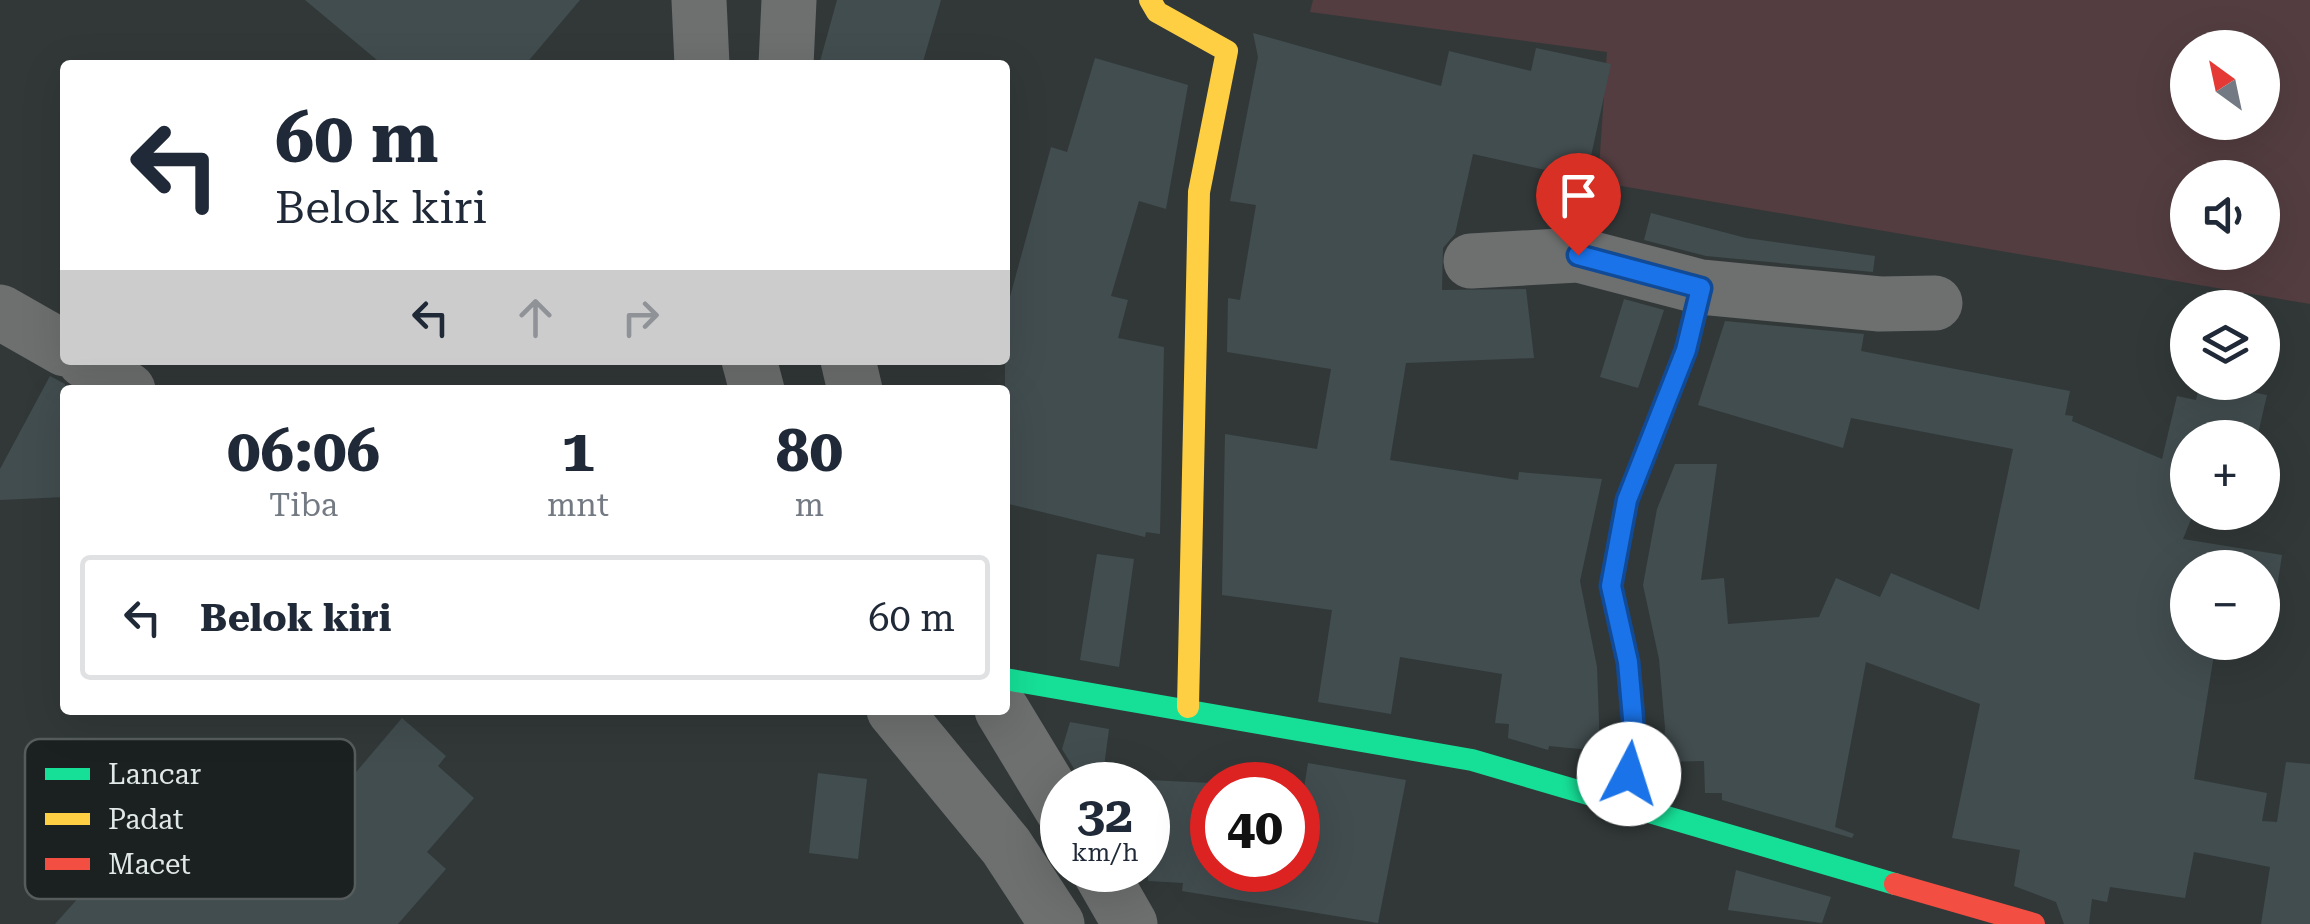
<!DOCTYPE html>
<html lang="id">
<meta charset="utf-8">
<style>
:root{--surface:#fff;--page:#f6f6f7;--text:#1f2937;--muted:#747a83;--line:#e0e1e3}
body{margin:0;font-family:"Roboto Serif",serif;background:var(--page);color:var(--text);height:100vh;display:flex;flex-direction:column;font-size:38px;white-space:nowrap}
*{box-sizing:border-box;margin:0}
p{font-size:32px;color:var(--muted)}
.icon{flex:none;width:55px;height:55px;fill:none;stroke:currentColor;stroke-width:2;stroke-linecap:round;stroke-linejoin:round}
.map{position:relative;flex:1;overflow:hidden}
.side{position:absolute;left:60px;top:385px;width:950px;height:330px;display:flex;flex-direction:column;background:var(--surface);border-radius:10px;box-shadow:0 10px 40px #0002}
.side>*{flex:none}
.top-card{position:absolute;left:60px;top:60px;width:950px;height:305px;border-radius:10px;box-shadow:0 10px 40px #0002;background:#fff;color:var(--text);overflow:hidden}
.needle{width:65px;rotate:327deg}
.tools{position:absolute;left:2170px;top:30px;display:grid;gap:20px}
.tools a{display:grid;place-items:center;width:110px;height:110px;border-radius:50%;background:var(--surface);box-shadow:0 10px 40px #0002;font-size:50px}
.speed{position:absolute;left:1040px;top:762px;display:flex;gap:20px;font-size:50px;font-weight:700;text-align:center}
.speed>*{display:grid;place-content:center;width:130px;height:130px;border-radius:50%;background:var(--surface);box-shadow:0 10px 40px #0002;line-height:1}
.speed small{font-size:25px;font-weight:400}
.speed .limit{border:15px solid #d22;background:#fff;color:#111}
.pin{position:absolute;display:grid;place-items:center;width:85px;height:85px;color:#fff;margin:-102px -42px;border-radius:50% 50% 50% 0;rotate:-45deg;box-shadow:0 0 10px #0007}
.pin .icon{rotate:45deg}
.me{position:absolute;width:110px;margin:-55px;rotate:5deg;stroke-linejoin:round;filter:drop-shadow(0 0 8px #0008)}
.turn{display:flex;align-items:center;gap:35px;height:210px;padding:0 50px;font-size:45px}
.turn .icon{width:130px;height:130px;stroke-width:2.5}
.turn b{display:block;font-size:70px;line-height:85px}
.lanes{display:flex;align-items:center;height:95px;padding:0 50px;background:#0003;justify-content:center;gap:50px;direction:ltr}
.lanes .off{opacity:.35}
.eta{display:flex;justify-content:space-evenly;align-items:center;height:170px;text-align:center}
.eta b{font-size:60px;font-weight:700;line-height:70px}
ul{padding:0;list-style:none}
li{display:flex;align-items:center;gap:30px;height:125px;margin:0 20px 15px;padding:0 30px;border:5px solid var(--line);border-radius:10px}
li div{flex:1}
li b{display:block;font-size:38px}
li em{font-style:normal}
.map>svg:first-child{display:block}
.green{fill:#533d40;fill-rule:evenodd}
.building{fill:#424d4f}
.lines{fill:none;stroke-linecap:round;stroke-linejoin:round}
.street{stroke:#6e7070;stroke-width:55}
.fast{stroke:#16e098;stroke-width:22}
.slow{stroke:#ffcf43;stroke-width:22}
.jam{stroke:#f24e42;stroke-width:22}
.route-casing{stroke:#114b97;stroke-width:25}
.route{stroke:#1a73e8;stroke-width:18}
.key{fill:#1b2020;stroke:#565c5c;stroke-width:2.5}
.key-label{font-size:28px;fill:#e1e8e8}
</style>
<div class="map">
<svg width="2310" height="924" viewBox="0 0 2310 924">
<rect width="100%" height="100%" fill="#323838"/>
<path class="green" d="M 1313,0 L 2310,0 L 2310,304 L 1598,182 L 1607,52 L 1310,12 ZM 2188,48 L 2262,48 L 2262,122 L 2188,122 ZM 2188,178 L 2262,178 L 2262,252 L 2188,252 Z"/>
<path class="building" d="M 305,0 L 580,0 L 525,65 L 383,65 Z
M 837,0 L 941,0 L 922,65 L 819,65 Z
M 1253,33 L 1441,86 L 1449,51 L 1531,71 L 1536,48 L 1611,64 L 1586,179 L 1473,154 L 1455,234 L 1443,248 L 1442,290 L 1526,289 L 1534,358 L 1406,363 L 1390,460 L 1518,480 L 1519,472 L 1602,479 L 1580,581 L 1597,667 L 1600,751 L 1549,746 L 1548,750 L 1508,738 L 1509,724 L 1495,723 L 1502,674 L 1400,657 L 1391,714 L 1318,702 L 1332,610 L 1222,595 L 1225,434 L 1317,449 L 1331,369 L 1227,352 L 1228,298 L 1240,300 L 1256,205 L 1230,201 L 1258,57 Z
M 1095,58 L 1188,85 L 1166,209 L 1139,201 L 1111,296 L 1128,300 L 1118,338 L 1164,347 L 1160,534 L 1146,532 L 1145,537 L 1005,503 L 1005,315 L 1051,147 L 1067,152 Z
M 1651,213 L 1746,238 L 1875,256 L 1873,272 L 1706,256 L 1644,240 Z
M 1624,299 L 1664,310 L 1638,388 L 1600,377 Z
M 1725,321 L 1864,334 L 1861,351 L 2070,391 L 2065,415 L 2073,416 L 2072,421 L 2162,459 L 2177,396 L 2196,400 L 2200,382 L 2267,395 L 2257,438 L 2188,438 L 2188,512 L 2194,512 L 2183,539 L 2282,555 L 2269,640 L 2262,638 L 2262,568 L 2188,568 L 2188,642 L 2216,642 L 2194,779 L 2267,793 L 2262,821 L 2277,822 L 2286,762 L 2310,764 L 2310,924 L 2261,924 L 2270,867 L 2194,852 L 2185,898 L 2110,887 L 2107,902 L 2092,899 L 2089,924 L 2064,924 L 2056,902 L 2014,886 L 2020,850 L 1952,838 L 1980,704 L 1866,662 L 1835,827 L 1854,834 L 1852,838 L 1722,800 L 1722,793 L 1705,793 L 1704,761 L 1662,762 L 1665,728 L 1659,659 L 1643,585 L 1657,509 L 1675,464 L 1717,464 L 1701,580 L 1724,578 L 1728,624 L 1819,617 L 1836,578 L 1880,597 L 1891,573 L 1979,610 L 2013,449 L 1851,418 L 1843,448 L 1698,405 Z
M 50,376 L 65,384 L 65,497 L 0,500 L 0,469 Z
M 1097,554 L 1134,559 L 1119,667 L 1080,660 Z
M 402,718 L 446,756 L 438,766 L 474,798 L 427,852 L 446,869 L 398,924 L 55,924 L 196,766 L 290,850 Z
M 1070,722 L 1109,729 L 1102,782 L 1081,780 L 1062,749 Z
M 1308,763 L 1406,780 L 1378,923 L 1182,891 L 1183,883 L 1148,881 L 1148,780 L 1212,783 L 1212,870 L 1298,870 L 1298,788 L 1304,788 Z
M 818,773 L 867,779 L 858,859 L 809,853 Z
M 1736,870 L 1831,897 L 1822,923 L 1728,910 Z"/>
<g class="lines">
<path class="street" d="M 699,0 L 702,65
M 786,65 L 789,0
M 1471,261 L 1578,255 L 1701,287 L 1880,304 L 1935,303
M 0,312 L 65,349
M 84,360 L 128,390
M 749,360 L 757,390
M 848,360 L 855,390
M 894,710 L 1006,846 L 1057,924
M 1002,710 L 1062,809
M 1099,870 L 1130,924"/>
<path class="fast" d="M 1005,679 L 1472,760 L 1895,884
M 1626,803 L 1634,730 L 1628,662 L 1611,586 L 1627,500 L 1686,350 L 1701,287"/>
<path class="slow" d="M 1150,0 L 1157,12 L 1227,51 L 1199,192 L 1188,707"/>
<path class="jam" d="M 1895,884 L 2034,924"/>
</g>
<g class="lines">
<g class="route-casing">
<path id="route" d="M 1578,255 L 1701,288 L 1686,350 L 1627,500 L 1611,586 L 1628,662 L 1634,730 L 1629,774"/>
</g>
<use href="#route" class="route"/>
</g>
<rect x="25" y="739" width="330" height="160" rx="15" class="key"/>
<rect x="45" y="768" width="45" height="12" fill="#16e098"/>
<rect x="45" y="813" width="45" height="12" fill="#ffcf43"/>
<rect x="45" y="858" width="45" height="12" fill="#f24e42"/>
<g class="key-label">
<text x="108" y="784">Lancar</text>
<text x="108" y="829">Padat</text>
<text x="108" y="874">Macet</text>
</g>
</svg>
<div class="tools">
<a><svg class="needle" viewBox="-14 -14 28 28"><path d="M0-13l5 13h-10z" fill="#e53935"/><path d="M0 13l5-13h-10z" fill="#747a83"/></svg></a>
<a><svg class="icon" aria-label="sound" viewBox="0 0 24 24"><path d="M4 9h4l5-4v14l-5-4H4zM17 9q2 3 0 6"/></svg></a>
<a><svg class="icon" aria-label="layers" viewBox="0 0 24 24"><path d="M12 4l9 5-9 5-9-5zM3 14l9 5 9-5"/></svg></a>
<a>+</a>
<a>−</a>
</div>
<div class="speed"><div>32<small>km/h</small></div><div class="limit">40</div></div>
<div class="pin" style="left:1578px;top:255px;background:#d93025"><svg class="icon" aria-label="arrive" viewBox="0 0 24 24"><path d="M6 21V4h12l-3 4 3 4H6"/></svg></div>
<svg class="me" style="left:1629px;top:774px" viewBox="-20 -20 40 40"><circle r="19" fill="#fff"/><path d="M0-13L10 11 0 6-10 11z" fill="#1a73e8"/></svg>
<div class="top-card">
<div class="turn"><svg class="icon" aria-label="left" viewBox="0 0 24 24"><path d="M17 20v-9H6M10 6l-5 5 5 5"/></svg><div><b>60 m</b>Belok kiri</div></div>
<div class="lanes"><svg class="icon" aria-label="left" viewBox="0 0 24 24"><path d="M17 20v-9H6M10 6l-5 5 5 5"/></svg><svg class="icon off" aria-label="ahead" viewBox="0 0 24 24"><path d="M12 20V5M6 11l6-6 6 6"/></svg><svg class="icon off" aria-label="right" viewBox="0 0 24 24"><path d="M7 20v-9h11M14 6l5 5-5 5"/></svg></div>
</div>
<section class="side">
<div class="eta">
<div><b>06:06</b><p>Tiba</p></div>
<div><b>1</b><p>mnt</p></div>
<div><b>80</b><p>m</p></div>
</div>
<ul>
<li><svg class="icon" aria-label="left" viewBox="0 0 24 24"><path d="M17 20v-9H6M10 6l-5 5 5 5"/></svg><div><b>Belok kiri</b></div><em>60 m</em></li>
</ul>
</section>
</div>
